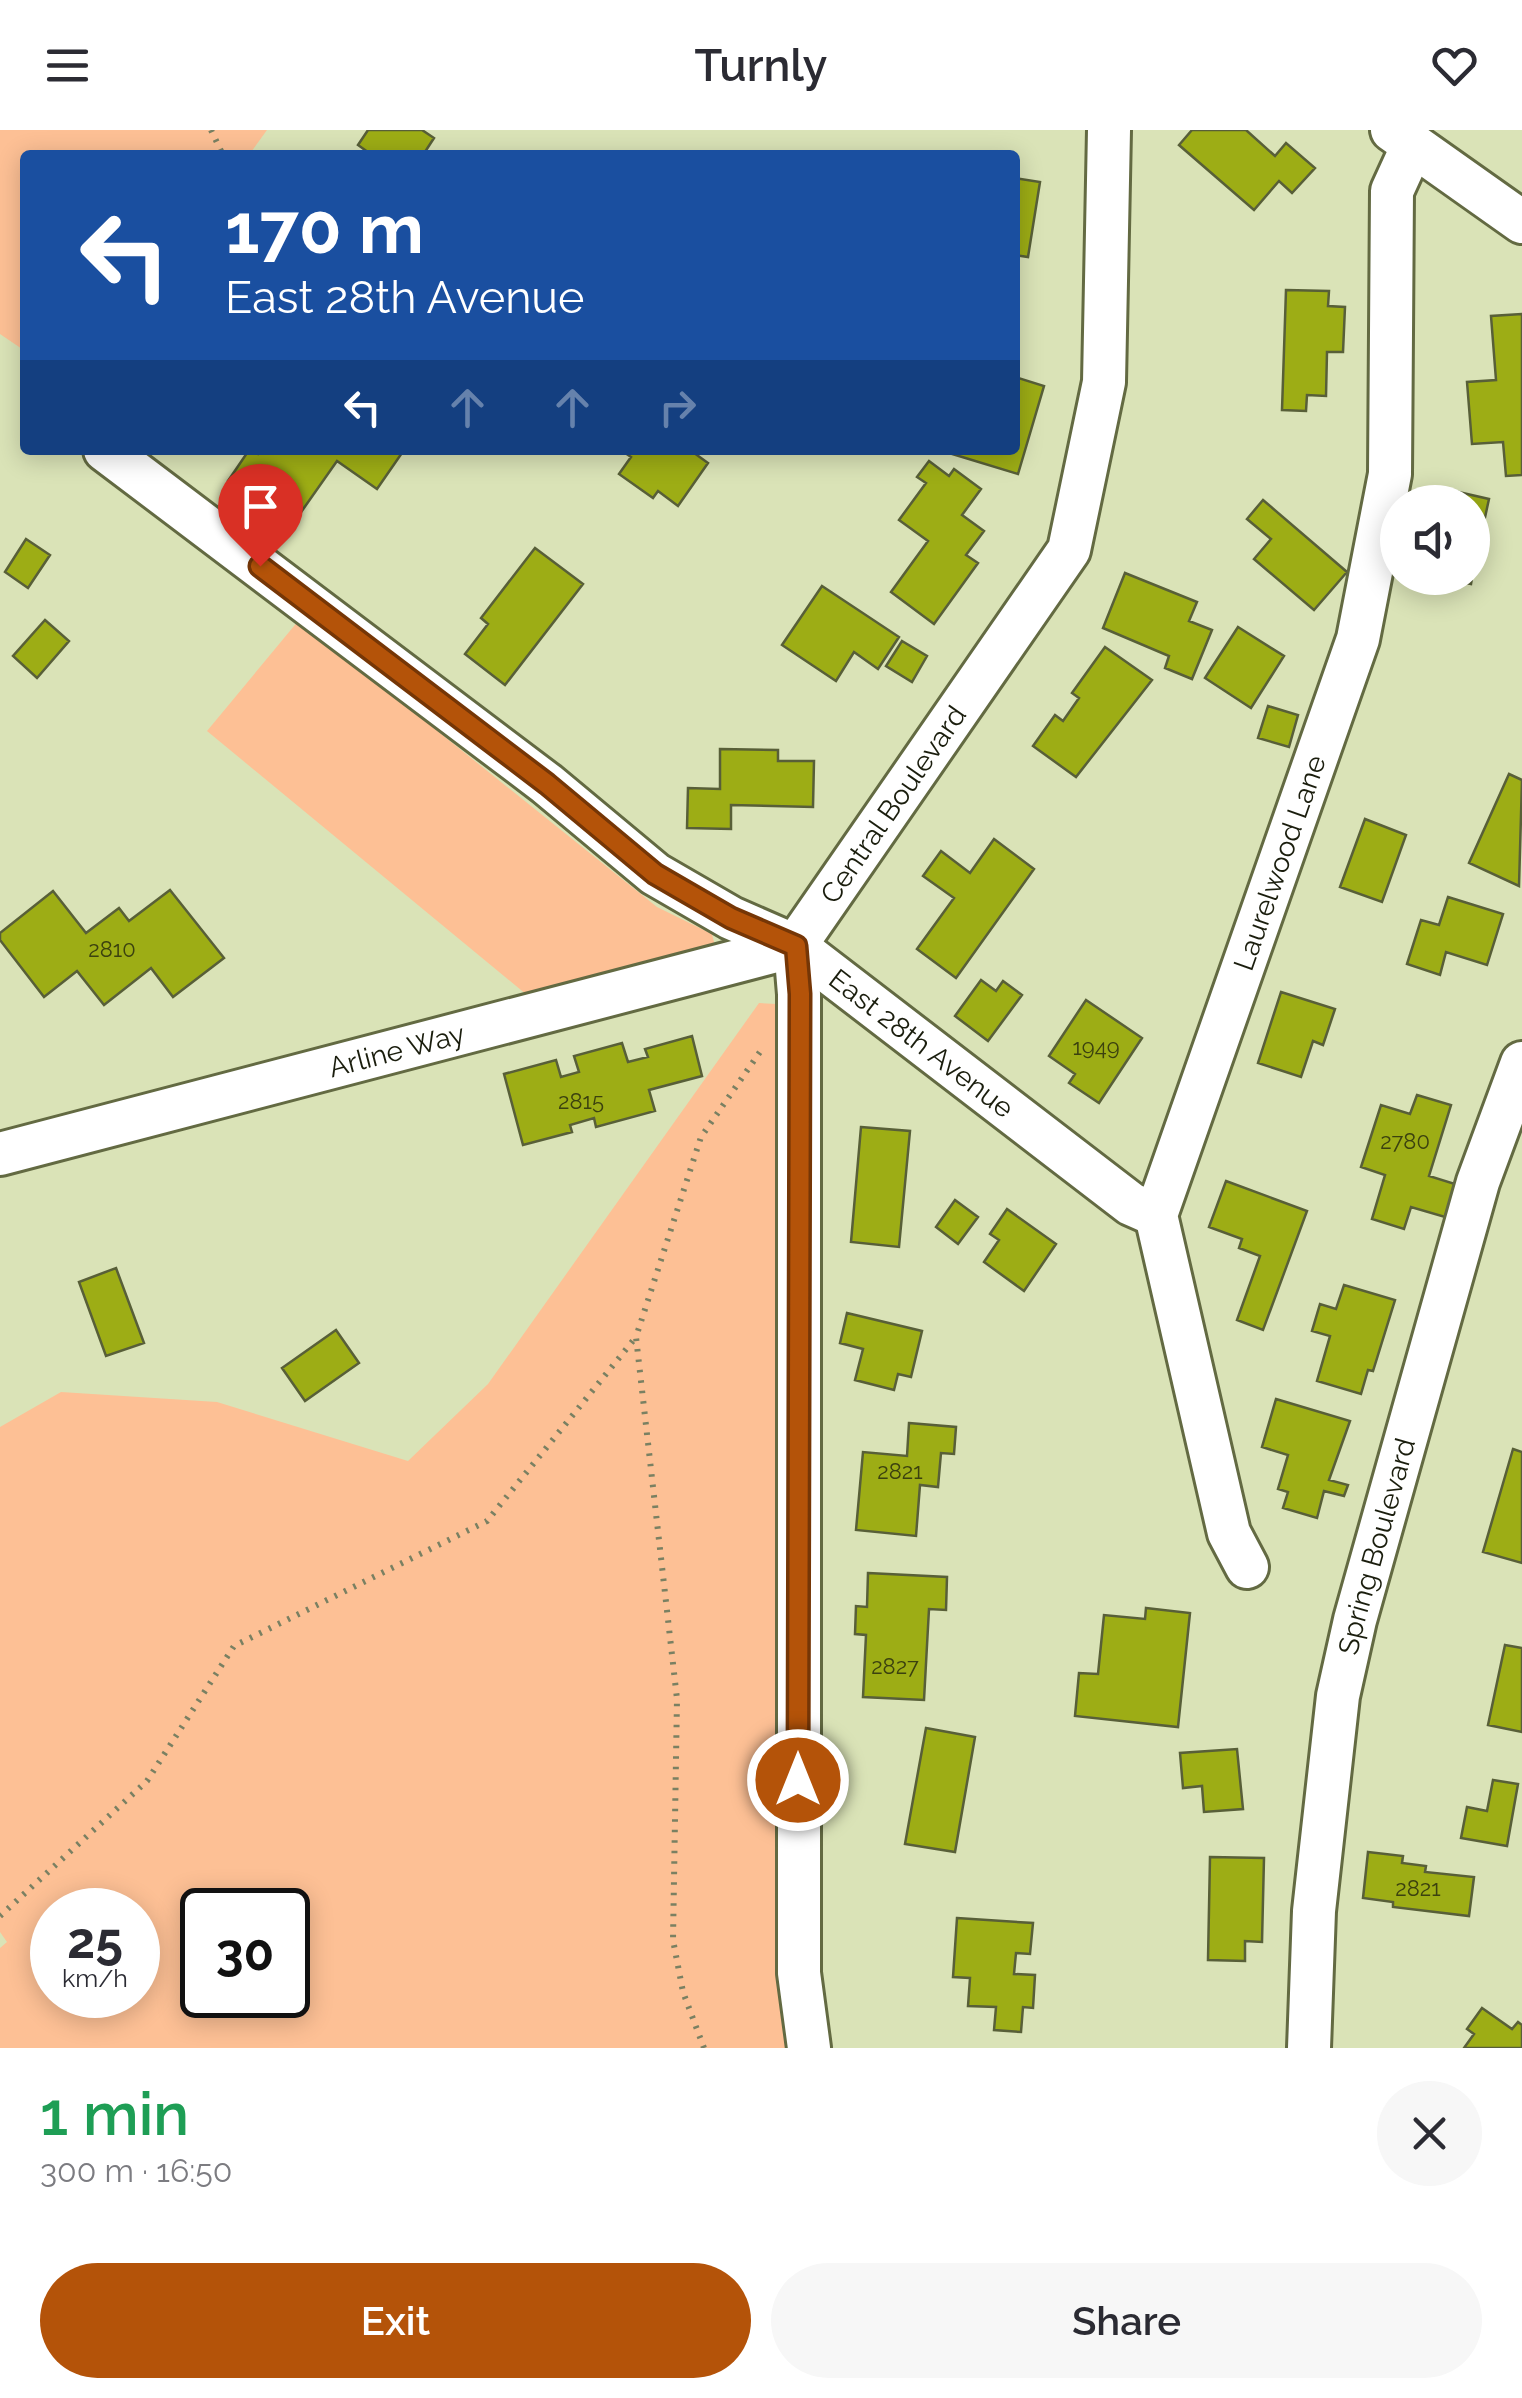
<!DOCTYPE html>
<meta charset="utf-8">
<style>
:root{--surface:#fff;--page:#f7f7f7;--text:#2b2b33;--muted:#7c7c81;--accent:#b45309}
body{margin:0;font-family:Raleway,sans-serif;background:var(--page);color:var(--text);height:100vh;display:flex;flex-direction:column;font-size:38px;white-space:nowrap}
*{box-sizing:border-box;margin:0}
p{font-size:32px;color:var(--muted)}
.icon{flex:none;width:55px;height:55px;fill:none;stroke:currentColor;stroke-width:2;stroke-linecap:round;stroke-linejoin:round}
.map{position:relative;height:1918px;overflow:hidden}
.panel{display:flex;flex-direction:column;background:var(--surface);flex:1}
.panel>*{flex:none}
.guide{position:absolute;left:20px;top:20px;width:1000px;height:305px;border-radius:10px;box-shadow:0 5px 25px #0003;background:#1a4fa0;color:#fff;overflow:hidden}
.controls{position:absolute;left:1380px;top:355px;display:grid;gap:20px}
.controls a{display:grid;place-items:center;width:110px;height:110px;border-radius:50%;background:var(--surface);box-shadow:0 5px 25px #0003;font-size:50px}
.speed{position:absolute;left:30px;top:1758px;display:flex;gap:20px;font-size:50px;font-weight:700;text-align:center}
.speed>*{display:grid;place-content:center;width:130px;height:130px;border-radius:50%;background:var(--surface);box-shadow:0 5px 25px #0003;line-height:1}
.speed small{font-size:25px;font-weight:400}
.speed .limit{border:5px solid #111;border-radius:15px;background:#fff;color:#111}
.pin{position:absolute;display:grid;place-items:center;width:85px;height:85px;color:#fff;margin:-102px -42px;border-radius:50% 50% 50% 0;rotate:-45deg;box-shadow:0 0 10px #0007}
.pin .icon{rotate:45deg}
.me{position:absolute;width:110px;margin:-55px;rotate:0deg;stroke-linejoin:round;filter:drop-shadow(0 0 8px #0008)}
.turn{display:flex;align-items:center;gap:35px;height:210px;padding:0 40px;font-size:45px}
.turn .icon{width:130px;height:130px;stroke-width:2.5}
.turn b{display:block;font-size:70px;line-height:85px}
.lanes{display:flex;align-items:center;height:95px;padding:0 40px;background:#0003;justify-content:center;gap:50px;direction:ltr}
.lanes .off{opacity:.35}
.round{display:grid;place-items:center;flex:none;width:105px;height:105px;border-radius:52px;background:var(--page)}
.head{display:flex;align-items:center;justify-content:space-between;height:170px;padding:0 40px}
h1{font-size:60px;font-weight:600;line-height:75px;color:#1e9e55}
.primary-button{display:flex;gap:20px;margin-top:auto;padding:20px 40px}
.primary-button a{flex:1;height:115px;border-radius:60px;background:var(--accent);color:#fff;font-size:40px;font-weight:600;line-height:115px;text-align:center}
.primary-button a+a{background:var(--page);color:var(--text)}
header{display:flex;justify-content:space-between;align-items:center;height:130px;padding:0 40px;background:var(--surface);font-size:45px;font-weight:600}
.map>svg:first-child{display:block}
.green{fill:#fdc095;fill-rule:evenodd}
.building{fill:#9dad15;stroke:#585f38;stroke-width:2.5}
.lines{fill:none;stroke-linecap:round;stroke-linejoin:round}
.minor-casing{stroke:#636a42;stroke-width:48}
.path{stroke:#7a8062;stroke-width:6;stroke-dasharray:2.5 8;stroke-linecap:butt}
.minor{stroke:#fff;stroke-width:42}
.route-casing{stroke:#753606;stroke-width:25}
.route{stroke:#b45309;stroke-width:18}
.labels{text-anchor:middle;stroke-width:8;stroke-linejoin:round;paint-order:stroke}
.number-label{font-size:22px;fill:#3b410f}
.street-label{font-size:28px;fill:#1a1d0d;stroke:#e7f0c4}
</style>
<header><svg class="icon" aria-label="menu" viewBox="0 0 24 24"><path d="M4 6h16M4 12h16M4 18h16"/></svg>Turnly<svg class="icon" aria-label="heart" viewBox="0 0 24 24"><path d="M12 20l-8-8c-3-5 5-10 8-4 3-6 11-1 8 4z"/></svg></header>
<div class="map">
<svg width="1522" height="1918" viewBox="0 0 1522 1918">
<rect width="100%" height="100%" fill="#dae3b7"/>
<path class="green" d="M 0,0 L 267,0 L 249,25 L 25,25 L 25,221 L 0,204 Z
M 299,490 L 657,777 L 712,804 L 715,816 L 527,865 L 207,601 Z
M 759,873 L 776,874 L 781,1863 L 788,1918 L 0,1918 L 0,1818 L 7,1812 L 0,1802 L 0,1297 L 61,1262 L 217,1272 L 408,1331 L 488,1254 ZM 52,1780 L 138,1780 L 138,1865 L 52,1865 ZM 202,1780 L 288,1780 L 288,1865 L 202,1865 Z"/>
<path class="building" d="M 368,0 L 422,0 L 434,8 L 423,25 L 372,25 L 358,15 Z
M 1192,0 L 1246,0 L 1275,26 L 1286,13 L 1315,38 L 1292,63 L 1279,51 L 1254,80 L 1179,15 Z
M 1015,48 L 1040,52 L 1028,127 L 1015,125 Z
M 1286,160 L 1329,161 L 1328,176 L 1345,177 L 1343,222 L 1327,222 L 1326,266 L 1307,265 L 1306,281 L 1282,280 Z
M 1522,184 L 1522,345 L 1506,346 L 1503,312 L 1472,314 L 1467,252 L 1496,250 L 1491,186 Z
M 1015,247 L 1044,256 L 1018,344 L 949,323 L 1015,320 Z
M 249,320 L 258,324 L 261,320 L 404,320 L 377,359 L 337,331 L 292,395 L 228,351 Z
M 621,320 L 690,320 L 708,333 L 678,376 L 658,361 L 653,368 L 619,344 L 631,327 Z
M 929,331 L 949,346 L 954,339 L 981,359 L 962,385 L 984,401 L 966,425 L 978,433 L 934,494 L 891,462 L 928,411 L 899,390 L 926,353 L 917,347 Z
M 1441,358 L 1489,369 L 1472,447 L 1472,372 L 1438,372 Z
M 1263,370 L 1347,442 L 1314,480 L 1254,429 L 1271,409 L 1247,389 Z
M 26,409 L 50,425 L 28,458 L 5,442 Z
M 535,418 L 583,454 L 505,555 L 465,524 L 488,494 L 481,488 Z
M 1125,443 L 1197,472 L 1189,491 L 1212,500 L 1192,549 L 1165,538 L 1169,526 L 1103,498 Z
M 1440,448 L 1472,448 L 1471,454 Z
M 822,456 L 899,507 L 878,539 L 854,522 L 836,551 L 782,515 Z
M 45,490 L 69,511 L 37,548 L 13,526 Z
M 1238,497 L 1284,526 L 1251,578 L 1205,548 Z
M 902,511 L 927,526 L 912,552 L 886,536 Z
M 1105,517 L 1152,550 L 1076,647 L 1033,616 L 1055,585 L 1063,591 L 1079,568 L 1072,563 Z
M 1268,576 L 1298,585 L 1289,617 L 1258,608 Z
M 720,619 L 778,620 L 778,631 L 814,631 L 813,677 L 731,675 L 731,699 L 687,698 L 688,658 L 720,659 Z
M 1509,644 L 1522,650 L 1519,756 L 1469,733 Z
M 1365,689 L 1406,705 L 1382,772 L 1340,757 Z
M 994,709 L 1034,739 L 956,848 L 917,819 L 954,768 L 923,746 L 941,721 L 970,743 Z
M 170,760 L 224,828 L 173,867 L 151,838 L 104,875 L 77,841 L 44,867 L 0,810 L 0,803 L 53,761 L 86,803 L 119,778 L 129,791 Z
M 1448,767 L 1503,784 L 1487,835 L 1446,822 L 1440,845 L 1407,834 L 1421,790 L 1439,795 Z
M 981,850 L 996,861 L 1003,851 L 1022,865 L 988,911 L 955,886 Z
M 1281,862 L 1335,879 L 1323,915 L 1313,911 L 1301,947 L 1258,933 Z
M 1086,870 L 1142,908 L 1099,973 L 1069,953 L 1075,944 L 1049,926 Z
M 692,906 L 702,946 L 649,960 L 655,981 L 596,997 L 594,988 L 570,995 L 572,1002 L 523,1015 L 504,944 L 556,930 L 561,947 L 579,942 L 574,926 L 622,913 L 628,932 L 648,927 L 645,919 Z
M 1417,965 L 1451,975 L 1429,1046 L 1455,1054 L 1445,1087 L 1411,1077 L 1404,1099 L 1372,1089 L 1385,1045 L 1361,1037 L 1381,975 L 1410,984 Z
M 861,997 L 910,1001 L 899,1117 L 851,1112 Z
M 1226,1051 L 1307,1081 L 1263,1200 L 1237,1190 L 1260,1126 L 1239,1118 L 1242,1109 L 1209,1097 Z
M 955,1070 L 978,1087 L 958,1114 L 936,1097 Z
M 1007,1079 L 1056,1114 L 1024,1161 L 984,1132 L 999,1110 L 990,1104 Z
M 116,1138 L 144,1213 L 106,1226 L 79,1152 Z
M 1344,1155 L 1395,1170 L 1373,1241 L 1368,1240 L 1361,1264 L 1317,1251 L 1330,1206 L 1312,1201 L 1320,1174 L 1336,1179 Z
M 847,1183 L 922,1201 L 911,1247 L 898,1244 L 894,1260 L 855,1250 L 863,1219 L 840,1213 Z
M 336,1200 L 359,1233 L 305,1271 L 282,1238 Z
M 1276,1269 L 1350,1291 L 1329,1350 L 1348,1355 L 1344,1366 L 1324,1361 L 1317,1388 L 1283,1378 L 1288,1362 L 1278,1359 L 1288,1325 L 1262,1317 Z
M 909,1293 L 956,1297 L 954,1324 L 941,1323 L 938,1357 L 920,1355 L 916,1406 L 856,1400 L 863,1322 L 907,1326 Z
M 1513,1319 L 1522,1322 L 1522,1433 L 1483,1422 Z
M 868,1443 L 947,1447 L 946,1480 L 929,1479 L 924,1570 L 863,1567 L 866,1505 L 855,1504 L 856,1476 L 867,1477 Z
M 1146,1478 L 1190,1483 L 1178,1597 L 1075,1586 L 1079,1543 L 1098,1544 L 1104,1485 L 1145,1489 Z
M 1505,1515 L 1522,1518 L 1522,1602 L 1488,1595 Z
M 926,1598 L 975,1607 L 955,1722 L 905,1714 Z
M 1237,1619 L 1243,1679 L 1204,1682 L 1202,1656 L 1183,1658 L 1180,1623 Z
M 1493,1650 L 1518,1654 L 1507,1716 L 1461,1708 L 1467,1677 L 1487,1681 Z
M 1368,1722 L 1403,1726 L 1402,1733 L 1426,1736 L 1425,1742 L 1474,1747 L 1469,1786 L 1393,1777 L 1393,1772 L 1363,1768 Z
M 1210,1727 L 1264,1728 L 1262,1812 L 1245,1811 L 1245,1831 L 1208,1830 Z
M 957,1788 L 1033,1793 L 1030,1824 L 1016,1823 L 1014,1844 L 1035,1845 L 1033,1878 L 1023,1877 L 1021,1902 L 994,1900 L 996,1877 L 968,1876 L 970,1848 L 953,1847 Z
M 1482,1878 L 1512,1899 L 1518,1892 L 1522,1895 L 1522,1918 L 1464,1918 L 1474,1904 L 1467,1899 Z"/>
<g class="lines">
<g class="minor-casing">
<g id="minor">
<path d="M 1392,0 L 1522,92"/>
<path id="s1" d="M 105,320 L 547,654 L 655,744 L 731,788 L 795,816 L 1131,1074 L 1156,1085"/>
<path id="s2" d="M 0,1024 L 795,816"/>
<path id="s3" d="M 1247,1437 L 1229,1403 L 1156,1085 L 1358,509 L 1390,344 L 1392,61 L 1413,15"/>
<path id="s4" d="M 809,1918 L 799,1843 L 799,864 L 795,816 L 1069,420 L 1104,252 L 1109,0"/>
<path id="s5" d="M 1309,1918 L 1314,1781 L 1338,1566 L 1355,1490 L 1478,1052 L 1522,933"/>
</g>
</g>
<path class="path" d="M 211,0 L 223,25
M 0,1786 L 147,1651 L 234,1516 L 487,1391 L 636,1207
M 704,1918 L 683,1862 L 673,1810 L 677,1569 L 636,1207 L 701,1007 L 762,919"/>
<use href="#minor" class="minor"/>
</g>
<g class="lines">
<g class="route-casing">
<path id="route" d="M 260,436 L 547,654 L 655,744 L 731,788 L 796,816 L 800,864 L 798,1650"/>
</g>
<use href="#route" class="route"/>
</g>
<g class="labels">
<g class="number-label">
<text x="112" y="827">2810</text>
<text x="1096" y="925">1949</text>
<text x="581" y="979">2815</text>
<text x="1405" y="1019">2780</text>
<text x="900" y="1349">2821</text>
<text x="895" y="1544">2827</text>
<text x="1418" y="1766">2821</text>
</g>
<g class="street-label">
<text dy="10" stroke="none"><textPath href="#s4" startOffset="1275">Central Boulevard</textPath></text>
<text dy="10" stroke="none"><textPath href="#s3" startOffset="738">Laurelwood Lane</textPath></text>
<text dy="10" stroke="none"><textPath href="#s1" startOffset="1012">East 28th Avenue</textPath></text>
<text dy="10" stroke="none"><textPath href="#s2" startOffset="410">Arline Way</textPath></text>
<text dy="10" stroke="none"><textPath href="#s5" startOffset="508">Spring Boulevard</textPath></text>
</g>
</g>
</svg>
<div class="controls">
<a><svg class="icon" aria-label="sound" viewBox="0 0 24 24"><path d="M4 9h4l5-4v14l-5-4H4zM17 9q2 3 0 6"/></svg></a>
</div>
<div class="speed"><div>25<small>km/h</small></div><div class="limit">30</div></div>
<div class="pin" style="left:260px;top:436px;background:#d93025"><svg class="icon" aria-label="arrive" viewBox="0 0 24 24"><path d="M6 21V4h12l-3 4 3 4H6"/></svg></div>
<svg class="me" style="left:798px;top:1650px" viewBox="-20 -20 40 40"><circle r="17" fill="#b45309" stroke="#fff" stroke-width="3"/><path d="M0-11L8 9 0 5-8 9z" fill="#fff"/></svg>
<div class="guide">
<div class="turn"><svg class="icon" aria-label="left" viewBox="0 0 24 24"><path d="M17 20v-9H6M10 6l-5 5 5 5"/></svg><div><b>170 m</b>East 28th Avenue</div></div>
<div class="lanes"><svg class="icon" aria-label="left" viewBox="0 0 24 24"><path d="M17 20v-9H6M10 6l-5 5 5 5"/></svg><svg class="icon off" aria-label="ahead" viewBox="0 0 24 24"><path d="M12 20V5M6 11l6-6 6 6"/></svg><svg class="icon off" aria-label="ahead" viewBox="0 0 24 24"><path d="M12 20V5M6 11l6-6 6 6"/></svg><svg class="icon off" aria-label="right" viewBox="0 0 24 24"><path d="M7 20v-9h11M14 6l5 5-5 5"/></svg></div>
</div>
</div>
<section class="panel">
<div class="head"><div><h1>1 min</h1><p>300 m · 16:50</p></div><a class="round"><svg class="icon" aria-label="close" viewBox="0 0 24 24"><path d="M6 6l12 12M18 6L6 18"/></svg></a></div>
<div class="primary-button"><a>Exit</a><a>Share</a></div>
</section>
